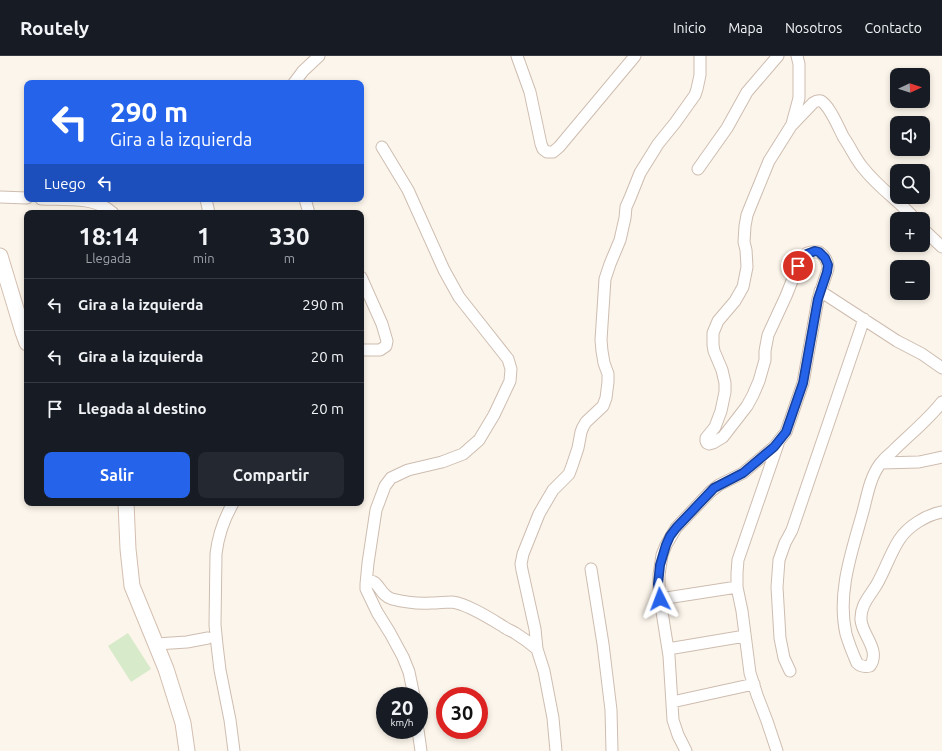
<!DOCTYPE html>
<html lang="es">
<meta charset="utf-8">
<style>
:root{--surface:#171b24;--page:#242831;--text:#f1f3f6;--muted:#9ea1a6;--line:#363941;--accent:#2563eb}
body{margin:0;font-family:Ubuntu,sans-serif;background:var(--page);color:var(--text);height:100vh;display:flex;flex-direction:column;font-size:15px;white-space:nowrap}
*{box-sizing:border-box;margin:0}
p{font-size:13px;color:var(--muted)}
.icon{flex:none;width:22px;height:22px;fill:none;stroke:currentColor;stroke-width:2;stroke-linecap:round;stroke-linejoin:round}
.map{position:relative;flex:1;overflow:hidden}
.side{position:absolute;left:24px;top:154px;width:340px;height:296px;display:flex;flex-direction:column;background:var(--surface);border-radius:8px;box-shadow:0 2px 6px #0003}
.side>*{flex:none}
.banner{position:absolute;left:24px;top:24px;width:340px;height:122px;border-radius:8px;box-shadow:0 2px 6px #0003;background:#2563eb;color:#fff;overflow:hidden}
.needle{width:26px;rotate:86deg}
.fabs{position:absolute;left:890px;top:12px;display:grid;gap:8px}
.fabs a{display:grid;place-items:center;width:40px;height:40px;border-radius:8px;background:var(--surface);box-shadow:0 2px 6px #0003;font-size:20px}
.speed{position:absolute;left:376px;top:631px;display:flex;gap:8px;font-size:20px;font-weight:700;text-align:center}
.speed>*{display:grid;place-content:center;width:52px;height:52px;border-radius:50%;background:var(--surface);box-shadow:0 2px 6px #0003;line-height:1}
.speed small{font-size:10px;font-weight:400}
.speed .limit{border:6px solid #d22;background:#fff;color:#111}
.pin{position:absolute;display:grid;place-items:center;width:34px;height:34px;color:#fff;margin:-17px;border:2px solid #fff;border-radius:50%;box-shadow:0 1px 4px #0007}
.me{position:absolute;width:44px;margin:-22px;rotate:357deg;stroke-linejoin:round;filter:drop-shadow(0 0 3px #0008)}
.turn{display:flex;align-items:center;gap:14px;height:84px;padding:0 20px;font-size:18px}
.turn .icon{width:52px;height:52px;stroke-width:2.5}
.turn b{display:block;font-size:28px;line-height:34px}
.then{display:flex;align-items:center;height:38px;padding:0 20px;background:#0003;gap:8px;font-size:15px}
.eta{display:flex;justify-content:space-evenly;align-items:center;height:68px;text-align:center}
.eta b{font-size:24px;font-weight:700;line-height:28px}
.primary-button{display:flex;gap:8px;margin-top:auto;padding:8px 20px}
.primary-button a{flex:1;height:46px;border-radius:8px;background:var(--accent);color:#fff;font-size:16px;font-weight:700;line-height:46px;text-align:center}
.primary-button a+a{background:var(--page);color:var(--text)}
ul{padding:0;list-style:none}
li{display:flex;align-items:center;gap:12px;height:52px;padding:0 20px;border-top:1px solid var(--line)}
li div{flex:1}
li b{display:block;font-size:15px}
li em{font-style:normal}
header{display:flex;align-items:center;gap:24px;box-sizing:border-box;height:56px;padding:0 20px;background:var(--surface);border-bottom:1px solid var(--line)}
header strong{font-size:19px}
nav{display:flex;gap:22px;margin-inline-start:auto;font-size:14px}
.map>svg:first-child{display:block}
.green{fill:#d7eac9}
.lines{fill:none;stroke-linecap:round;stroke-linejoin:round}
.street-casing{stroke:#cebdb0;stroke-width:13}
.secondary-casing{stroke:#d4bfb0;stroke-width:17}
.street{stroke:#fff;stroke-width:11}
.secondary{stroke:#fff;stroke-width:15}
.route-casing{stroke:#184099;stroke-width:10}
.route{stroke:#2563eb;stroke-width:7}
</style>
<header>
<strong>Routely</strong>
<nav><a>Inicio</a><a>Mapa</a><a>Nosotros</a><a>Contacto</a></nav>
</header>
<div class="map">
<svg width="942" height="695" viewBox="0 0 942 695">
<rect width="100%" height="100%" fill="#fcf5eb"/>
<path class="green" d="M 128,577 L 151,613 L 131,626 L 108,590 Z"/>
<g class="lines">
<g class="street-casing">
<path id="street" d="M 517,0 L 530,36 L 541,88 L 543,93 L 547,96 L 553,96 L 559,91 L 635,0
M 294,27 L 303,15 L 319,0
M 792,68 L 799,42 L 799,8 L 797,0
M 698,113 L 727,72 L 747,36 L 771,8 L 778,0
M 0,141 L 27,142
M 41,143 C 64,144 95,140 113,157
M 206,143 L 209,157
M 305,143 L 309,157
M 923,173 L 942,191
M 361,221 L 382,268 L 387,285 L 386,290 L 380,294 L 361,294
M 820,235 L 897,285 L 922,298 L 942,312
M 942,346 C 928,364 909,379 893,395 C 888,399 883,404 880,408 C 869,423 867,442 862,459 C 851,498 837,538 846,578 C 849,588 853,598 857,607 C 861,611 865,611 870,610 C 881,594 862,579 861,564 C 860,549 870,540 877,528 C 885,514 890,498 899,484 C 908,470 926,459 942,456
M 881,407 L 919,406 L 942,401
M 233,447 C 224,463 218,480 216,498 L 215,569 L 217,589 L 220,614 L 230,664 L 234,695
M 591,513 L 603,588 L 611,654 L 612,695
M 366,528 L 368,507 L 376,454 L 385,430 L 391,422 L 408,414 L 442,406 L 463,398 L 479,384 L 494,359 L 510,325 L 511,313 L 508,303 L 459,241 L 444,214 L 408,134 L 382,91
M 660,543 L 737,531
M 156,588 L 187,586 L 208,582
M 668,593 L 745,580
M 790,615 L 784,602 L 780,582 L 777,531 L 779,504 L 785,487 L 792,474 L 864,263
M 414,640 L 409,616 L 403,601 L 390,577 L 377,556 L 366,533 L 366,528 L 369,525 C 379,524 380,540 392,543 C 404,546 418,548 431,547 C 438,547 445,546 452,546 C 468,548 491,563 504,571 C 508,574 512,575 515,577 C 523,582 530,587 537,593
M 672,646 L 754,628
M 418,674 L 421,695
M 556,695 L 553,662 L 544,615 L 537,593 L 535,573 L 522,514 L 521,508 L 523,498 L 539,458 L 543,451 L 553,434 L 569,418 L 572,410 L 578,392 L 581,376 L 583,371 L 586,366 L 603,350 L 606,342 L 608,326 L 608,318 L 604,307 L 602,295 L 601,284 L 605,223 L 610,208 L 620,184 L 625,162 L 626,151 L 630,142 L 640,117 L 658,88 L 675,67 L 695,39 L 697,33 L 700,19 L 700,0
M 686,695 L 678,679 L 673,664 L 669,600 L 659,537 L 659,519 L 662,499 L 666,489 L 676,472 L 710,436 L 719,429 L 743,417 L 774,391 L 786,376 L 803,327 L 818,243 L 828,213 C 828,205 825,200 819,196 L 811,196 L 807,197 L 804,200 L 798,210 L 786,240 L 768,279 L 765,295 L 765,304 L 759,325 L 753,339 L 747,350 L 723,381 L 713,387 L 709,388 L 707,387 L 706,385 L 706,382 L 715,371 L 721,355 L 725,336 L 725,327 L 722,314 L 714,295 L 713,289 L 713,277 L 718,265 L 735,245 L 743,231 L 747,211 L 746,194 L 744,186 L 745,170 L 747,159 L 751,149 L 769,105 L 791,70 L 813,47 C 816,45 818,44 821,45 C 830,50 839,73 844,82 C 851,92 856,104 864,113 C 879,132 899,145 915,163
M 777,695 L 767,665 L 757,639 L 750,617 L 742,555 L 737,531 L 737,517 L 738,504 L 778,388"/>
</g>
<g class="secondary-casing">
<path id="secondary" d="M 0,200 L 23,276 L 27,287
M 126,447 L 128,493 L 132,530 L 166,613 L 183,667 L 187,695"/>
</g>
<use href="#street" class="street"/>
<use href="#secondary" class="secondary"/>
</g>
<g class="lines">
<g class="route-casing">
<path id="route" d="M 660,543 L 658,528 L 660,509 L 666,489 L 670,480 L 676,472 L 714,432 L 743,417 L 774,391 L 786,376 L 803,327 L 818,243 L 827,216 L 828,209 L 825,202 L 819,196 L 815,195 L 807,198 L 804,200 L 798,210"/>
</g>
<use href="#route" class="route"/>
</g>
</svg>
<div class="fabs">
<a><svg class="needle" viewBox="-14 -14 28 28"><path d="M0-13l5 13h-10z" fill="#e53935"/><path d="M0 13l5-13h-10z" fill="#9ea1a6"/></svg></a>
<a><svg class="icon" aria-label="sound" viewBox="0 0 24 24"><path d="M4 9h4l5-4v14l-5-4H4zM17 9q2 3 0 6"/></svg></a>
<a><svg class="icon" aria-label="search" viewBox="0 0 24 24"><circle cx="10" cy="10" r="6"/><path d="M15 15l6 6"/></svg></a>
<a>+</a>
<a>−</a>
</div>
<div class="speed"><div>20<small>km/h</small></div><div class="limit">30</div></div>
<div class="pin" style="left:798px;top:210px;background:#d93025"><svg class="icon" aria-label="arrive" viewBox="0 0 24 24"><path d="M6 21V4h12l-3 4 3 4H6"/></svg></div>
<svg class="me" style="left:660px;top:543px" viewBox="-20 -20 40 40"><path d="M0-17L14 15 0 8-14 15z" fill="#2563eb" stroke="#fff" stroke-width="4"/></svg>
<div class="banner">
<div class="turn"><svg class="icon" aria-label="left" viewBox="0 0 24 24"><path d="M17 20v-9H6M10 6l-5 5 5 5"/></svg><div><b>290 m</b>Gira a la izquierda</div></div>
<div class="then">Luego<svg class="icon" aria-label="left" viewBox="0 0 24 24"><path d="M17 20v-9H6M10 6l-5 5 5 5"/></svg></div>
</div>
<section class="side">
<div class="eta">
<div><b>18:14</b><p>Llegada</p></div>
<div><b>1</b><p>min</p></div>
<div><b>330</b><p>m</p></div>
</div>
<ul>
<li><svg class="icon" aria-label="left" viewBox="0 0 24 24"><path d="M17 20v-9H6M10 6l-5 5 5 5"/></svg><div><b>Gira a la izquierda</b></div><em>290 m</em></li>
<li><svg class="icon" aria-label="left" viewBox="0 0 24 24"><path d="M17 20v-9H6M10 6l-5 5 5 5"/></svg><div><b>Gira a la izquierda</b></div><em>20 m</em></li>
<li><svg class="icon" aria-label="arrive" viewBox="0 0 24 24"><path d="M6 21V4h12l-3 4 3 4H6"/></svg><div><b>Llegada al destino</b></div><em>20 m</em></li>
</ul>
<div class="primary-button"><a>Salir</a><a>Compartir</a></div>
</section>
</div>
